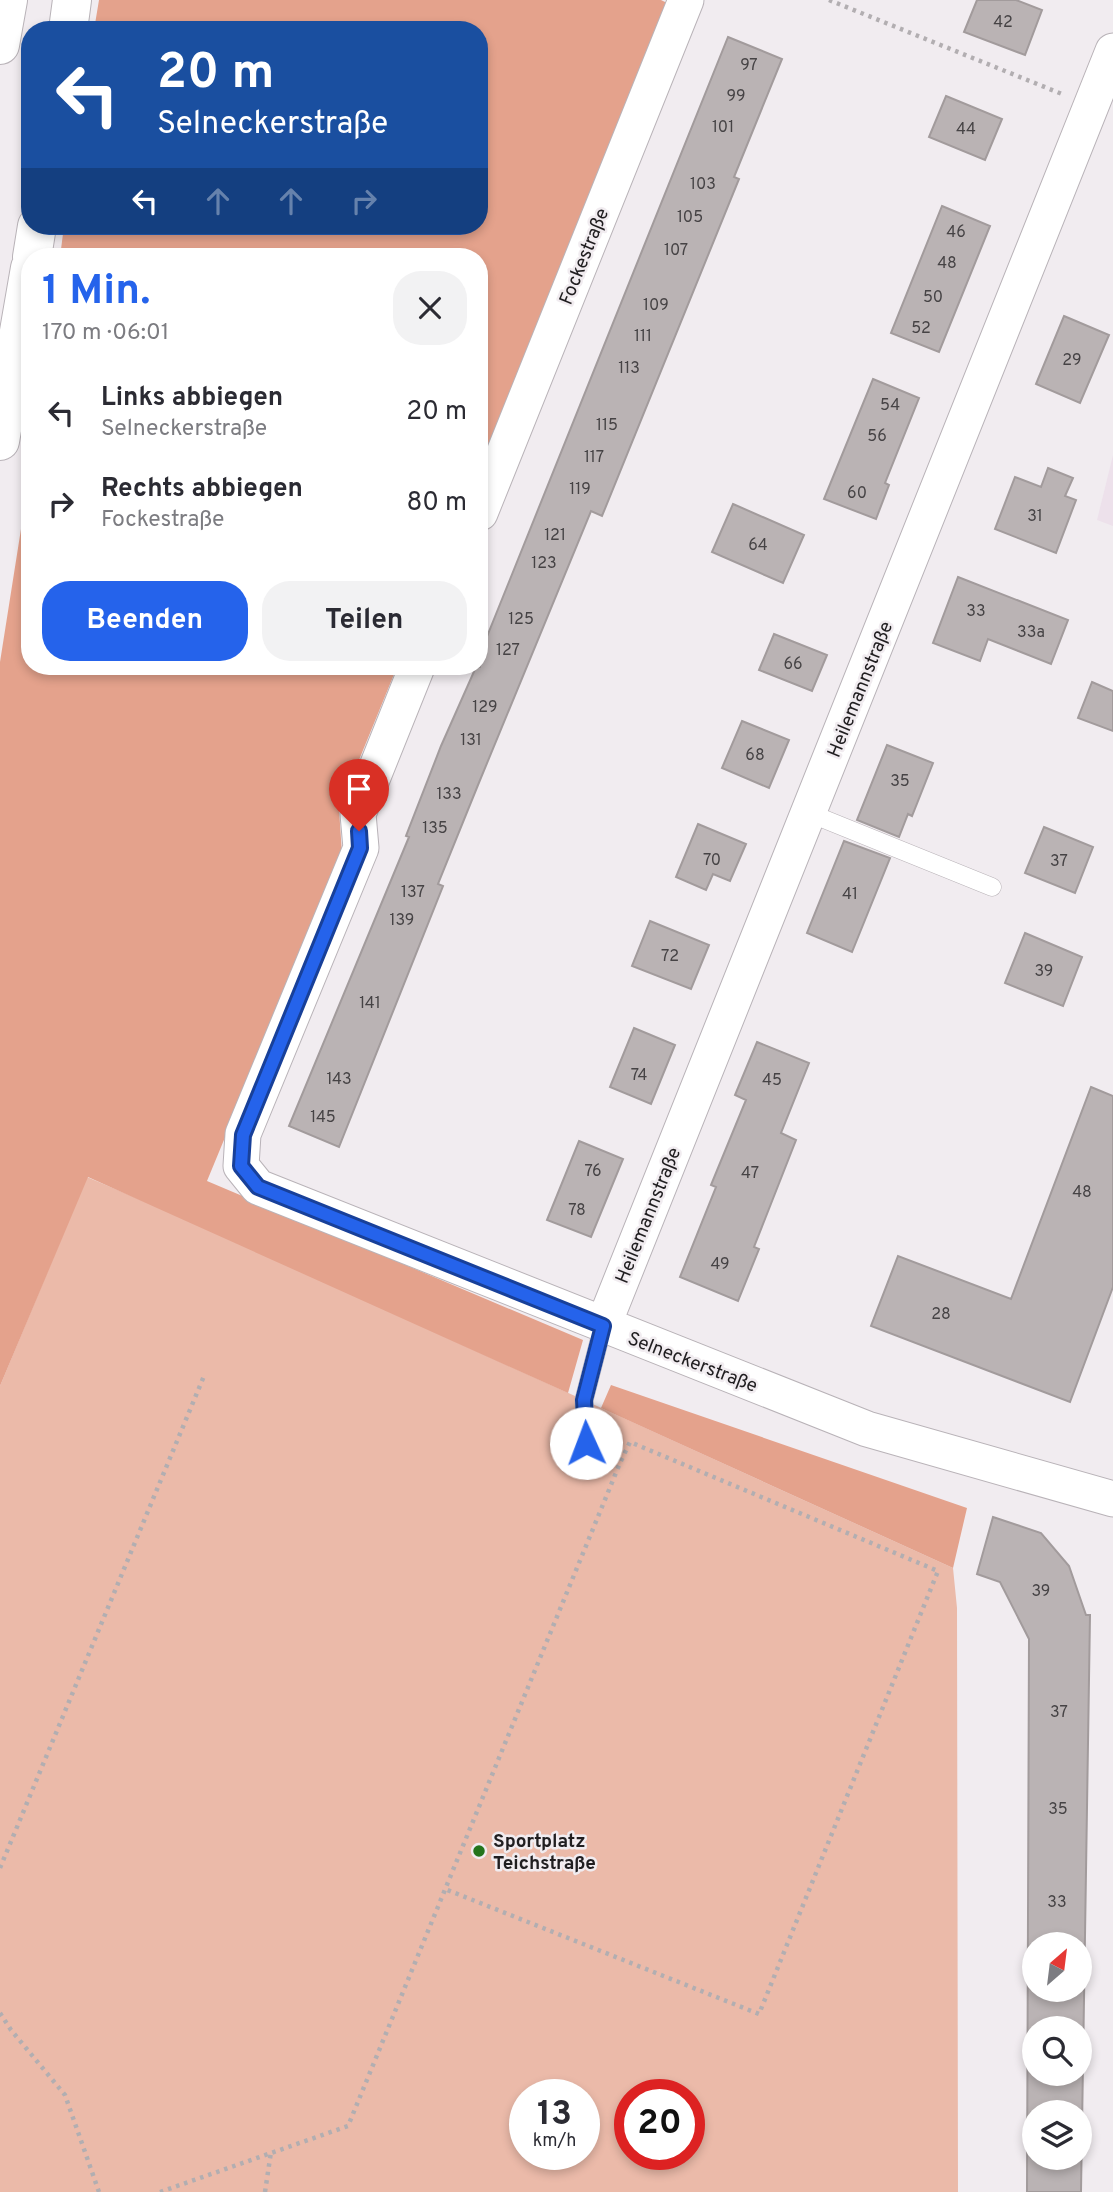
<!DOCTYPE html>
<html lang="de">
<meta charset="utf-8">
<style>
:root{--surface:#fff;--page:#f2f2f3;--text:#2b2b33;--muted:#7c7c81;--accent:#2563eb}
body{margin:0;font-family:Overpass,sans-serif;background:var(--page);color:var(--text);height:100vh;display:flex;flex-direction:column;font-size:26px;white-space:nowrap}
*{box-sizing:border-box;margin:0}
p{font-size:23px;color:var(--muted)}
.icon{flex:none;width:38px;height:38px;fill:none;stroke:currentColor;stroke-width:2;stroke-linecap:round;stroke-linejoin:round}
.map{position:relative;flex:1;overflow:hidden}
.details{position:absolute;left:21px;top:248px;width:467px;height:427px;display:flex;flex-direction:column;background:var(--surface);border-radius:28px;box-shadow:0 4px 10px #0003}
.details>*{flex:none}
.guide{position:absolute;left:21px;top:21px;width:467px;height:214px;border-radius:28px;box-shadow:0 4px 10px #0003;background:#1a4fa0;color:#fff;overflow:hidden}
.needle{width:46px;rotate:28deg}
.fabs{position:absolute;left:1022px;top:1932px;display:grid;gap:14px}
.fabs a{display:grid;place-items:center;width:70px;height:70px;border-radius:50%;background:var(--surface);box-shadow:0 4px 10px #0003;font-size:35px}
.speed{position:absolute;left:509px;top:2079px;display:flex;gap:14px;font-size:35px;font-weight:700;text-align:center}
.speed>*{display:grid;place-content:center;width:91px;height:91px;border-radius:50%;background:var(--surface);box-shadow:0 4px 10px #0003;line-height:1}
.speed small{font-size:18px;font-weight:400}
.speed .limit{border:10px solid #d22;background:#fff;color:#111}
.pin{position:absolute;display:grid;place-items:center;width:60px;height:60px;color:#fff;margin:-72px -30px;border-radius:50% 50% 50% 0;rotate:-45deg;box-shadow:0 0 7px #0007}
.pin .icon{rotate:45deg}
.me{position:absolute;width:77px;margin:-38px;rotate:358deg;stroke-linejoin:round;filter:drop-shadow(0 0 5px #0008)}
.turn{display:flex;align-items:center;gap:24px;height:147px;padding:0 21px;font-size:32px}
.turn .icon{width:91px;height:91px;stroke-width:2.5}
.turn b{display:block;font-size:49px;line-height:60px}
.lanes{display:flex;align-items:center;height:66px;padding:0 21px;background:#0003;justify-content:center;gap:35px;direction:ltr}
.lanes .off{opacity:.35}
.round{display:grid;place-items:center;flex:none;width:74px;height:74px;border-radius:28px;background:var(--page)}
.head{display:flex;align-items:center;justify-content:space-between;height:119px;padding:0 21px}
h1{font-size:42px;font-weight:700;line-height:52px;color:var(--accent)}
.cta{display:flex;gap:14px;margin-top:auto;padding:14px 21px}
.cta a{flex:1;height:80px;border-radius:28px;background:var(--accent);color:#fff;font-size:28px;font-weight:700;line-height:80px;text-align:center}
.cta a+a{background:var(--page);color:var(--text)}
ul{padding:0;list-style:none}
li{display:flex;align-items:center;gap:21px;height:91px;padding:0 21px}
li div{flex:1}
li b{display:block;font-size:26px}
li em{font-style:normal}
.map>svg:first-child{display:block}
.built{fill:#ede1eb}
.green{fill:#ebbaa9;fill-rule:evenodd}
.forest{fill:#e4a28c}
.building{fill:#bab3b4;stroke:#a29b9c;stroke-width:2;fill-rule:evenodd}
.lines{fill:none;stroke-linecap:round;stroke-linejoin:round}
.lane-casing{stroke:#b9b3b8;stroke-width:19}
.street-casing{stroke:#b9b3b8;stroke-width:37}
.highway-casing{stroke:#b9b3b8;stroke-width:40}
.path{stroke:#b2aeb1;stroke-width:4.5;stroke-dasharray:3.5 5;stroke-linecap:butt}
.lane{stroke:#fff;stroke-width:18}
.street{stroke:#fff;stroke-width:35}
.highway{stroke:#fff;stroke-width:38}
.route-casing{stroke:#184099;stroke-width:18}
.route{stroke:#2563eb;stroke-width:12}
.poi-dot{fill:#24741c;stroke:#f1ecf0;stroke-width:2.5}
.labels{text-anchor:middle;stroke-width:5;stroke-linejoin:round;paint-order:stroke}
.number-label{font-size:16px;fill:#464345}
.street-label{font-size:19px;fill:#201e20;stroke:#f1ecf0}
.poi-label{font-size:19px;font-weight:bold;fill:#201e20;stroke:#f1ecf0;text-anchor:start}
</style>
<div class="map">
<svg width="1113" height="2192" viewBox="0 0 1113 2192">
<rect width="100%" height="100%" fill="#f1ecf0"/>
<path class="built" d="M 1113,455 L 1113,526 L 1097,520 Z"/>
<path class="green" d="M 87,1177 L 190,1221 L 953,1568 L 957,1608 L 958,2192 L 0,2192 L 0,1386 ZM 525,2095 L 584,2095 L 584,2154 L 525,2154 ZM 630,2095 L 690,2095 L 690,2154 L 630,2154 Z"/>
<path class="forest" d="M 99,0 L 661,0 L 669,4 L 480,466 L 480,257 L 60,257 L 64,226 L 480,226 L 480,30 L 94,30 Z
M 30,472 L 30,667 L 397,667 L 339,809 L 342,854 L 207,1181 L 583,1340 L 568,1393 L 88,1177 L 0,1386 L 0,662 Z
M 611,1385 L 967,1508 L 953,1568 L 601,1408 Z"/>
<path class="building" d="M 977,0 L 1016,0 L 1042,10 L 1025,55 L 964,32 Z
M 728,37 L 782,59 L 734,177 L 739,179 L 602,516 L 591,511 L 478,785 L 438,884 L 443,886 L 339,1147 L 289,1126 L 409,837 L 406,836 L 441,746 L 476,667 L 480,667 L 480,654 Z
M 946,96 L 1002,119 L 985,160 L 929,137 Z
M 942,206 L 990,226 L 939,352 L 891,333 Z
M 1064,316 L 1109,335 L 1080,403 L 1036,384 Z
M 873,379 L 919,398 L 885,483 L 889,485 L 876,519 L 824,499 Z
M 1048,468 L 1073,478 L 1065,496 L 1076,500 L 1056,553 L 995,529 L 1015,477 L 1041,487 Z
M 733,504 L 804,535 L 783,583 L 712,552 Z
M 958,577 L 1068,620 L 1051,664 L 988,639 L 980,661 L 933,643 Z
M 774,634 L 827,655 L 812,691 L 759,670 Z
M 1092,682 L 1113,691 L 1113,731 L 1078,718 Z
M 742,721 L 789,740 L 769,788 L 722,768 Z
M 887,745 L 933,763 L 912,816 L 908,814 L 899,837 L 857,820 Z
M 698,824 L 746,844 L 730,881 L 713,874 L 706,890 L 676,877 Z
M 1044,827 L 1093,847 L 1075,893 L 1025,873 Z
M 844,841 L 890,858 L 852,952 L 807,933 Z
M 650,921 L 709,945 L 691,989 L 632,966 Z
M 1025,933 L 1082,957 L 1063,1006 L 1005,983 Z
M 634,1028 L 675,1045 L 651,1104 L 610,1087 Z
M 757,1042 L 809,1063 L 781,1133 L 796,1140 L 754,1247 L 759,1249 L 738,1301 L 680,1277 L 716,1187 L 711,1185 L 746,1100 L 735,1095 Z
M 1091,1087 L 1113,1096 L 1113,1287 L 1070,1402 L 871,1326 L 898,1256 L 1011,1299 Z
M 579,1141 L 623,1159 L 591,1237 L 547,1220 Z
M 993,1517 L 1041,1533 L 1069,1566 L 1086,1615 L 1090,1615 L 1081,2192 L 1027,2192 L 1029,1639 L 1000,1582 L 977,1574 ZM 1034,1944 L 1080,1944 L 1080,1990 L 1034,1990 ZM 1034,2028 L 1080,2028 L 1080,2074 L 1034,2074 ZM 1034,2112 L 1080,2112 L 1080,2158 L 1034,2158 Z"/>
<g class="lines">
<g class="lane-casing">
<path id="lane" d="M 809,813 L 992,887
M 586,1443 L 584,1400 L 603,1326"/>
</g>
<g class="street-casing">
<path id="street" d="M 480,513 L 686,0
M 417,667 L 358,814 L 361,848 L 243,1134 L 241,1166 L 258,1187 L 867,1429 L 1113,1499
M 603,1326 L 1113,51"/>
</g>
<g class="highway-casing">
<path id="highway" d="M 68,30 L 72,0
M 0,45 L 8,0
M 32,257 L 37,226
M 0,441 L 30,268"/>
</g>
<path class="path" d="M 829,0 L 1062,94
M 0,1868 L 204,1376
M 0,2013 L 11,2030 L 65,2095 L 99,2192
M 160,2192 L 348,2126 L 620,1463 L 630,1442 L 938,1571 L 759,2014 L 445,1889
M 265,2192 L 271,2152"/>
<use href="#lane" class="lane"/>
<use href="#street" class="street"/>
<use href="#highway" class="highway"/>
</g>
<g class="lines">
<g class="route-casing">
<path id="route" d="M 359,831 L 360,848 L 243,1135 L 241,1166 L 258,1187 L 603,1326 L 584,1400 L 586,1443"/>
</g>
<use href="#route" class="route"/>
</g>
<circle class="poi-dot" cx="479" cy="1851" r="7"/>
<g class="labels">
<g class="number-label">
<text x="1003" y="27">42</text>
<text x="749" y="70">97</text>
<text x="736" y="101">99</text>
<text x="723" y="132">101</text>
<text x="966" y="134">44</text>
<text x="703" y="189">103</text>
<text x="690" y="222">105</text>
<text x="956" y="237">46</text>
<text x="676" y="255">107</text>
<text x="947" y="268">48</text>
<text x="933" y="302">50</text>
<text x="656" y="310">109</text>
<text x="921" y="333">52</text>
<text x="643" y="341">111</text>
<text x="1072" y="365">29</text>
<text x="629" y="373">113</text>
<text x="890" y="410">54</text>
<text x="607" y="430">115</text>
<text x="877" y="441">56</text>
<text x="594" y="462">117</text>
<text x="580" y="494">119</text>
<text x="857" y="498">60</text>
<text x="1035" y="521">31</text>
<text x="555" y="540">121</text>
<text x="758" y="550">64</text>
<text x="544" y="568">123</text>
<text x="976" y="616">33</text>
<text x="521" y="624">125</text>
<text x="1031" y="637">33a</text>
<text x="508" y="655">127</text>
<text x="793" y="669">66</text>
<text x="485" y="712">129</text>
<text x="471" y="745">131</text>
<text x="755" y="760">68</text>
<text x="900" y="786">35</text>
<text x="449" y="799">133</text>
<text x="435" y="833">135</text>
<text x="712" y="865">70</text>
<text x="1059" y="866">37</text>
<text x="413" y="897">137</text>
<text x="850" y="899">41</text>
<text x="402" y="925">139</text>
<text x="670" y="961">72</text>
<text x="1044" y="976">39</text>
<text x="370" y="1008">141</text>
<text x="639" y="1080">74</text>
<text x="339" y="1084">143</text>
<text x="772" y="1085">45</text>
<text x="323" y="1122">145</text>
<text x="593" y="1176">76</text>
<text x="750" y="1178">47</text>
<text x="1082" y="1197">48</text>
<text x="577" y="1215">78</text>
<text x="720" y="1269">49</text>
<text x="941" y="1319">28</text>
<text x="1041" y="1596">39</text>
<text x="1059" y="1717">37</text>
<text x="1058" y="1814">35</text>
<text x="1057" y="1907">33</text>
</g>
<g class="street-label">
<text transform="translate(583 256) rotate(-68)" y="7">Fockestraße</text>
<text transform="translate(859 689) rotate(-68)" y="7">Heilemannstraße</text>
<text transform="translate(647 1215) rotate(-68)" y="7">Heilemannstraße</text>
<text transform="translate(693 1361) rotate(21)" y="7">Selneckerstraße</text>
</g>
<g class="poi-label">
<text x="493" y="1847">Sportplatz<tspan x="493" dy="22">Teichstraße</tspan></text>
</g>
</g>
</svg>
<div class="fabs">
<a><svg class="needle" viewBox="-14 -14 28 28"><path d="M0-13l5 13h-10z" fill="#e53935"/><path d="M0 13l5-13h-10z" fill="#7c7c81"/></svg></a>
<a><svg class="icon" aria-label="search" viewBox="0 0 24 24"><circle cx="10" cy="10" r="6"/><path d="M15 15l6 6"/></svg></a>
<a><svg class="icon" aria-label="layers" viewBox="0 0 24 24"><path d="M12 4l9 5-9 5-9-5zM3 14l9 5 9-5"/></svg></a>
</div>
<div class="speed"><div>13<small>km/h</small></div><div class="limit">20</div></div>
<div class="pin" style="left:359px;top:831px;background:#d93025"><svg class="icon" aria-label="arrive" viewBox="0 0 24 24"><path d="M6 21V4h12l-3 4 3 4H6"/></svg></div>
<svg class="me" style="left:586px;top:1443px" viewBox="-20 -20 40 40"><circle r="19" fill="#fff"/><path d="M0-13L10 11 0 6-10 11z" fill="#2563eb"/></svg>
<div class="guide">
<div class="turn"><svg class="icon" aria-label="left" viewBox="0 0 24 24"><path d="M17 20v-9H6M10 6l-5 5 5 5"/></svg><div><b>20 m</b>Selneckerstraße</div></div>
<div class="lanes"><svg class="icon" aria-label="left" viewBox="0 0 24 24"><path d="M17 20v-9H6M10 6l-5 5 5 5"/></svg><svg class="icon off" aria-label="ahead" viewBox="0 0 24 24"><path d="M12 20V5M6 11l6-6 6 6"/></svg><svg class="icon off" aria-label="ahead" viewBox="0 0 24 24"><path d="M12 20V5M6 11l6-6 6 6"/></svg><svg class="icon off" aria-label="right" viewBox="0 0 24 24"><path d="M7 20v-9h11M14 6l5 5-5 5"/></svg></div>
</div>
<section class="details">
<div class="head"><div><h1>1 Min.</h1><p>170 m · 06:01</p></div><a class="round"><svg class="icon" aria-label="close" viewBox="0 0 24 24"><path d="M6 6l12 12M18 6L6 18"/></svg></a></div>
<ul>
<li><svg class="icon" aria-label="left" viewBox="0 0 24 24"><path d="M17 20v-9H6M10 6l-5 5 5 5"/></svg><div><b>Links abbiegen</b><p>Selneckerstraße</p></div><em>20 m</em></li>
<li><svg class="icon" aria-label="right" viewBox="0 0 24 24"><path d="M7 20v-9h11M14 6l5 5-5 5"/></svg><div><b>Rechts abbiegen</b><p>Fockestraße</p></div><em>80 m</em></li>
</ul>
<div class="cta"><a>Beenden</a><a>Teilen</a></div>
</section>
</div>
